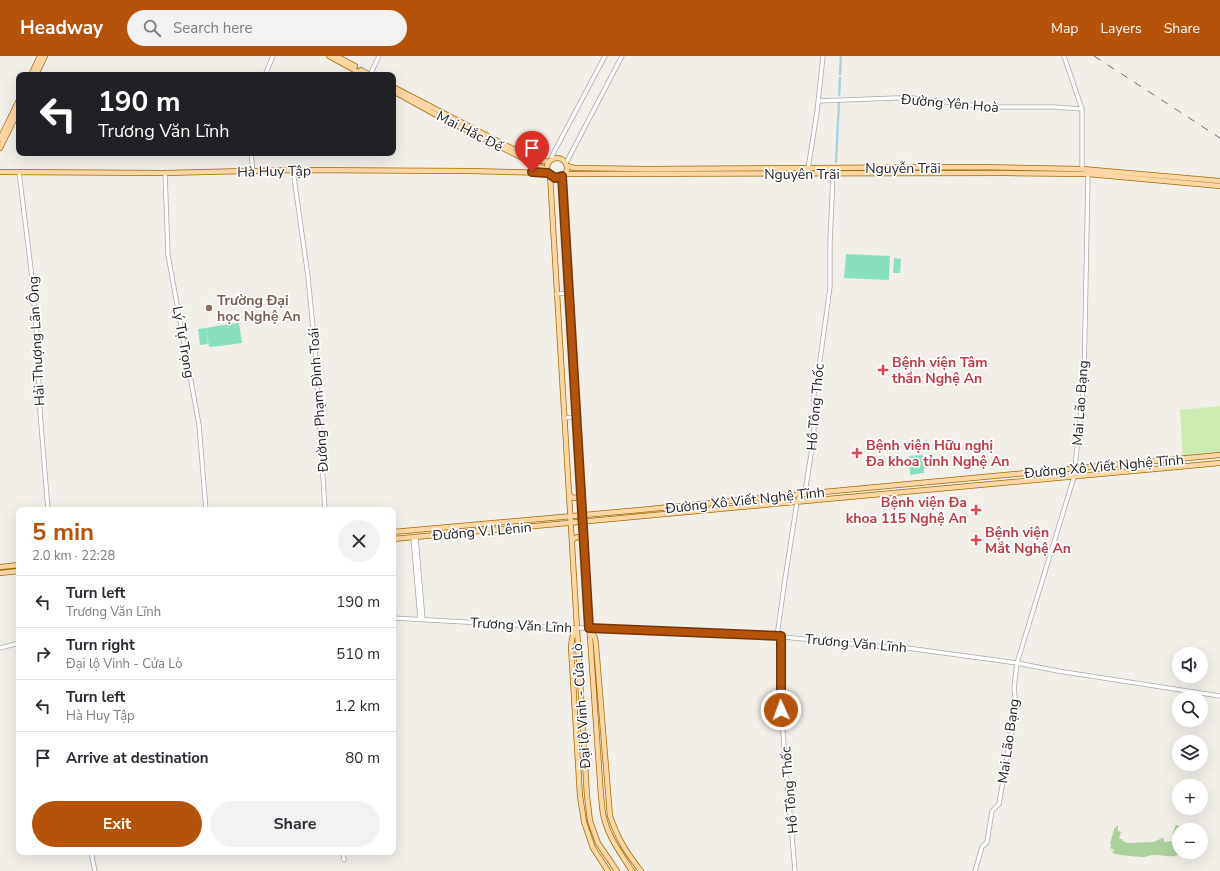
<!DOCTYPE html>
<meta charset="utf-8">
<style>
:root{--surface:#fff;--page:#f2f2f3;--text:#2b2b33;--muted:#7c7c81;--line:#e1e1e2;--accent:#b45309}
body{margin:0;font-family:"Nunito Sans",sans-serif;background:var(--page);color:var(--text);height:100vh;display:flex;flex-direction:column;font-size:15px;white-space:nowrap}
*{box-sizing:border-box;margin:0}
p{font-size:13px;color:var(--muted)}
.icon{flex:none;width:22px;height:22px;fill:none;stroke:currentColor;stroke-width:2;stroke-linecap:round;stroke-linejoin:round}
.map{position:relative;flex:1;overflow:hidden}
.details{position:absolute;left:16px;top:451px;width:380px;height:348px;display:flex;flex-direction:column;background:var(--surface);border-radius:8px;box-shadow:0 4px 16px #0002}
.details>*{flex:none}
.guide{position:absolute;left:16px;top:16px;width:380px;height:84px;border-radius:8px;box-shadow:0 4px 16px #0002;background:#202124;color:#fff;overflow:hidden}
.controls{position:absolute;left:1172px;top:591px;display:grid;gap:8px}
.controls a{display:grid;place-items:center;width:36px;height:36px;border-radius:50%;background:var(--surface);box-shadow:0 4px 16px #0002;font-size:20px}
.pin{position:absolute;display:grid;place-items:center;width:34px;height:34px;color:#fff;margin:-41px -17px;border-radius:50% 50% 50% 0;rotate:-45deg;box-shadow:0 0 4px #0007}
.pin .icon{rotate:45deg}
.me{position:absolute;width:44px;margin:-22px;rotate:358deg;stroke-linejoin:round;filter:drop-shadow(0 0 3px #0008)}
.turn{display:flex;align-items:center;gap:14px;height:84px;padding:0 16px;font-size:18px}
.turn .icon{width:52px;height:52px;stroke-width:2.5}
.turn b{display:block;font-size:28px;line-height:34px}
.round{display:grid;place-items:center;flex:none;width:42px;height:42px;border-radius:21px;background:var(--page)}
.overview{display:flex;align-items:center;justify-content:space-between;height:68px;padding:0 16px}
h1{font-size:24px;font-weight:700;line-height:30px;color:var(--accent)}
.cta{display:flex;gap:8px;margin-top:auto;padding:8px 16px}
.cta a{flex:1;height:46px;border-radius:24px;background:var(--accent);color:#fff;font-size:16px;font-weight:700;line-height:46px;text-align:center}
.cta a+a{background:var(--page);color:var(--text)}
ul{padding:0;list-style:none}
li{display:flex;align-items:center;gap:12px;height:52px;padding:0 16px;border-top:1px solid var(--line)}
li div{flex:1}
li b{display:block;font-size:15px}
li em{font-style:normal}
header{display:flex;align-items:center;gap:24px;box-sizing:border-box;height:56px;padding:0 20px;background:var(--accent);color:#fff}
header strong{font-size:19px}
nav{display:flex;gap:22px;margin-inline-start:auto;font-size:14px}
.search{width:280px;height:36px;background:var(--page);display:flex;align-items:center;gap:10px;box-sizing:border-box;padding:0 14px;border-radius:22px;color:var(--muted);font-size:15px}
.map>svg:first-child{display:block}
.grass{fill:#cdebb0}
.forest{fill:#add19e}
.pitch{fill:#88e0be}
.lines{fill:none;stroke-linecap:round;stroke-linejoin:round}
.canal{stroke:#aad3df;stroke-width:2.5}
.minor-casing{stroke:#a9a9a9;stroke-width:5}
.major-casing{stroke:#a06b00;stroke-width:6}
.minor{stroke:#fff;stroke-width:3.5}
.major{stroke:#fcd6a4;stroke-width:4.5}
.rail{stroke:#707070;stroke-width:1;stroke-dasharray:8 8;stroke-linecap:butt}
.route-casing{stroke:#753606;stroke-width:10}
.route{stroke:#b45309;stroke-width:7}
.education-dot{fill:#8d6e63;stroke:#fff;stroke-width:1.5}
.health-dot{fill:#e0444e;stroke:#fff;stroke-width:1.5}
.labels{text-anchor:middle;stroke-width:3.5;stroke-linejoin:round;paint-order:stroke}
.street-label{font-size:14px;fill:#222;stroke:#fff}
.education-label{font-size:14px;font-weight:bold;fill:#785e54;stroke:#fff;text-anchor:start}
.health-label{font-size:14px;font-weight:bold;fill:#be3a42;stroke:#fff;text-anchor:start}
</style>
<header>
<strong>Headway</strong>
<div class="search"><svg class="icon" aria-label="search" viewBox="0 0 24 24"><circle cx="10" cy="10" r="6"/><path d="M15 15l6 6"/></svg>Search here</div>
<nav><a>Map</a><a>Layers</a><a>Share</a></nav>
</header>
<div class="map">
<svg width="1220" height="815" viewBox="0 0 1220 815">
<rect width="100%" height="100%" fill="#f2efe9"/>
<path class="grass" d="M 1220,350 L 1220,399 L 1183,403 L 1180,354 Z"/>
<path class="forest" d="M 1118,769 L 1118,775 L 1121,776 L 1119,783 L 1122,783 L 1123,785 L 1127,787 L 1154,786 L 1162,782 L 1164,782 L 1164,786 L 1174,785 L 1173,776 L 1176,769 L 1181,770 L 1181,774 L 1179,774 L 1179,796 L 1183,796 C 1175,804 1163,798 1153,799 C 1149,799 1147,801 1144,801 C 1138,801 1117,799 1112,797 L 1114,794 L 1110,792 L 1111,789 L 1110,788 L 1114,773 Z"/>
<path class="pitch" d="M 846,198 L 890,200 L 889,224 L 844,222 Z
M 894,202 L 901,203 L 900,217 L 893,217 Z
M 239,267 L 242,287 L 220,290 L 217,270 Z
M 217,270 L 220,290 L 209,291 L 206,272 Z
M 206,272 L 208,288 L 200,289 L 198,273 Z
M 923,399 L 924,417 L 910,419 L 909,400 Z"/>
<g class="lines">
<path class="canal" d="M 840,18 L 841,0
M 839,39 L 840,22
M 836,106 L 839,46"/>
<g class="minor-casing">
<path id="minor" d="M 1064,0 L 1082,53 L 1082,113
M 265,19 L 273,0
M 370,19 L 379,0
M 818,45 L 895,42 L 913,42 L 986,51 L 1055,51 L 1082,53
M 251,97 L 253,116
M 551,104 L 554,96 L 605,0
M 566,107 L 622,0
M 808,113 L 817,56 L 823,0
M 293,114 L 308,221 L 315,292 L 325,454
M 19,116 L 31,213 L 37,283 L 40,356 L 48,454
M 165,117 L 168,199 L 199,369 L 206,454
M 556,238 L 568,237
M 564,362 L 576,361
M 413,481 L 420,563
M 416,481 L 423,564
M 393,562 L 570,572 L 595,572 L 655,575 L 764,579 L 872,590 L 900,591 L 1017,607 L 1058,615 L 1220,640
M 777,580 L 785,523 L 797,446 L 806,430 L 814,379 L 814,338 L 818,319 L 830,231 L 830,186 L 833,118
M 781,580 L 781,654 L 795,815
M 0,592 L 19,587
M 91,796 L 95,815
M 343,796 L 344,804
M 975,815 L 982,791 L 987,786 L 992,755 L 999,748 L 1000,742 L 1016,650 L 1014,632 L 1017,607 L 1074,421 L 1084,325 L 1088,118"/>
</g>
<g class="major-casing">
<path id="major" d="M 329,0 L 364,19
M 336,0 L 355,10
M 361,14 L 370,19
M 31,19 L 40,0
M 36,19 L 45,0
M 393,31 L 509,91 L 535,103 L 549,106
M 393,35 L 442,62 L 547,114
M 0,83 L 19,44
M 0,92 L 19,54
M547 112a10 10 0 1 1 20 0a10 10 0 1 1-20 0Z
M 567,110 L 574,112 L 647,113 L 977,111 L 1082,113 L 1220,125
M 0,116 L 165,117 L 293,114 L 469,115 L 548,117
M 565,118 L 1005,117 L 1088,118 L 1220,130
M 550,119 L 587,740 L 590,765 L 598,787 L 617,815
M 562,120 L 584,494 L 601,740 C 602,747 602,755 604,762 C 609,782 621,798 632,815
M 569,437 L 571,441 L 574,442 L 578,441 L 580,437
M 393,476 L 640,454 L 802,438 L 1220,399
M 393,483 L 1220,407
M 572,486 L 573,483 L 577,481 L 581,482 L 583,486
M 0,511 L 19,509
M 0,517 L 19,515
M 589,572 L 595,582 L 596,589 L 610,760 C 618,783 626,796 641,815
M 575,573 L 572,583 L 571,591 L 580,740 L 584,766 L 593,792 L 608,815"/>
</g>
<use href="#minor" class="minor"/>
<use href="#major" class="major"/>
<path class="rail" d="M 1094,0 L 1220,82"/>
</g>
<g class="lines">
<g class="route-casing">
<path id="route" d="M 532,116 L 548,117 L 555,122 L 562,120 L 589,572 L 781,580 L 781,654"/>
</g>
<use href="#route" class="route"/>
</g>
<circle class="education-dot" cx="209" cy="252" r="4"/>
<g class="health-dot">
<path d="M881 308h4v4h4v4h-4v4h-4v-4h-4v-4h4z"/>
<path d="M855 391h4v4h4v4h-4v4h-4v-4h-4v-4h4z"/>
<path d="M974 448h4v4h4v4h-4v4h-4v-4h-4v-4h4z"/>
<path d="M974 478h4v4h4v4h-4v4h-4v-4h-4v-4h4z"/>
</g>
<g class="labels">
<g class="street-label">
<text transform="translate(950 47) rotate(5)" y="5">Đường Yên Hoà</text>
<text transform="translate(470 75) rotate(27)" y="5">Mai Hắc Đế</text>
<text x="903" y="117">Nguyễn Trãi</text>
<text transform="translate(274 115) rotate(-1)" y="5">Hà Huy Tập</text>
<text x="802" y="123">Nguyên Trãi</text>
<text transform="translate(36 285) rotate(-93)" y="5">Hải Thượng Lãn Ông</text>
<text transform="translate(184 286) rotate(80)" y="5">Lý Tự Trọng</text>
<text transform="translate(318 344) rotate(-94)" y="5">Đường Phạm Đình Toái</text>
<text transform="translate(1080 347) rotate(-86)" y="5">Mai Lão Bạng</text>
<text transform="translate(815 351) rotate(-85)" y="5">Hồ Tông Thốc</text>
<text transform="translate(1104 410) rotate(-5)" y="5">Đường Xô Viết Nghệ Tĩnh</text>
<text transform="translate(745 444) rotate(-6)" y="5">Đường Xô Viết Nghệ Tĩnh</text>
<text transform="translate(482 475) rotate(-5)" y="5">Đường V.I Lênin</text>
<text transform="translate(521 569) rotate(3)" y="5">Trương Văn Lĩnh</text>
<text transform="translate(856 587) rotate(5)" y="5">Trương Văn Lĩnh</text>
<text transform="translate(581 650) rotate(-94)" y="5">Đại lộ Vinh - Cửa Lò</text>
<text transform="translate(1008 685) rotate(-82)" y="5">Mai Lão Bạng</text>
<text transform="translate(789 734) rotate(-95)" y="5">Hồ Tông Thốc</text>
</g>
<g class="education-label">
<text x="217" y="249">Trường Đại<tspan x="217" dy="16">học Nghệ An</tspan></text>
</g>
<g class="health-label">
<text x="892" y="311">Bệnh viện Tâm<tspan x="892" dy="16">thần Nghệ An</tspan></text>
<text x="866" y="394">Bệnh viện Hữu nghị<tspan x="866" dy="16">Đa khoa tỉnh Nghệ An</tspan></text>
<text x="967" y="451" text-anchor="end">Bệnh viện Đa<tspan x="967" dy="16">khoa 115 Nghệ An</tspan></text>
<text x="985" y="481">Bệnh viện<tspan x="985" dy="16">Mắt Nghệ An</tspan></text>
</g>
</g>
</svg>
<div class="controls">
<a><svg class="icon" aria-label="sound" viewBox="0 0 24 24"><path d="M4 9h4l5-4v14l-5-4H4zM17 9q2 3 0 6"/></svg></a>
<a><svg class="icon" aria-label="search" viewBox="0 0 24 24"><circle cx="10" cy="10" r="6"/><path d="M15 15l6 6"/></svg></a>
<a><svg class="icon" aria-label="layers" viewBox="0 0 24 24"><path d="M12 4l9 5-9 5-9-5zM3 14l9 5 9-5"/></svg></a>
<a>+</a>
<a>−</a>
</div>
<div class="pin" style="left:532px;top:116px;background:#d93025"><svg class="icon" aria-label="arrive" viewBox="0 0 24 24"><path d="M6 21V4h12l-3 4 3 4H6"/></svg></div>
<svg class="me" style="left:781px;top:654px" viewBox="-20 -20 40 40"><circle r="17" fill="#b45309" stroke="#fff" stroke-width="3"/><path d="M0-11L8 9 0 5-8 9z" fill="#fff"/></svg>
<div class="guide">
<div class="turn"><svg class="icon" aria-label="left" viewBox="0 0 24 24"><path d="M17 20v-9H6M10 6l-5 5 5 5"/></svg><div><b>190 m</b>Trương Văn Lĩnh</div></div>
</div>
<section class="details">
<div class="overview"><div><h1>5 min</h1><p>2.0 km · 22:28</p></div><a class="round"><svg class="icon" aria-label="close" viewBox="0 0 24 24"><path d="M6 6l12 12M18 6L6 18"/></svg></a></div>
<ul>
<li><svg class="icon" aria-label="left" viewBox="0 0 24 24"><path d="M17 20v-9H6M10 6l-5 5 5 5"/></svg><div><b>Turn left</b><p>Trương Văn Lĩnh</p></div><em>190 m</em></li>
<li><svg class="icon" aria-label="right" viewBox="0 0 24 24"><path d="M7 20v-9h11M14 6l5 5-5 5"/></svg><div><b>Turn right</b><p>Đại lộ Vinh - Cửa Lò</p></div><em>510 m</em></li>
<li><svg class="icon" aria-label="left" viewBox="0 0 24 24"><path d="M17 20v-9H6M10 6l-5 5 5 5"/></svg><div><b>Turn left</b><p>Hà Huy Tập</p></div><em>1.2 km</em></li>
<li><svg class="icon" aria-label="arrive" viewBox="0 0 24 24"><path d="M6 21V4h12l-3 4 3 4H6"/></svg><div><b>Arrive at destination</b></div><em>80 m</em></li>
</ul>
<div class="cta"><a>Exit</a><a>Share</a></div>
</section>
</div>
